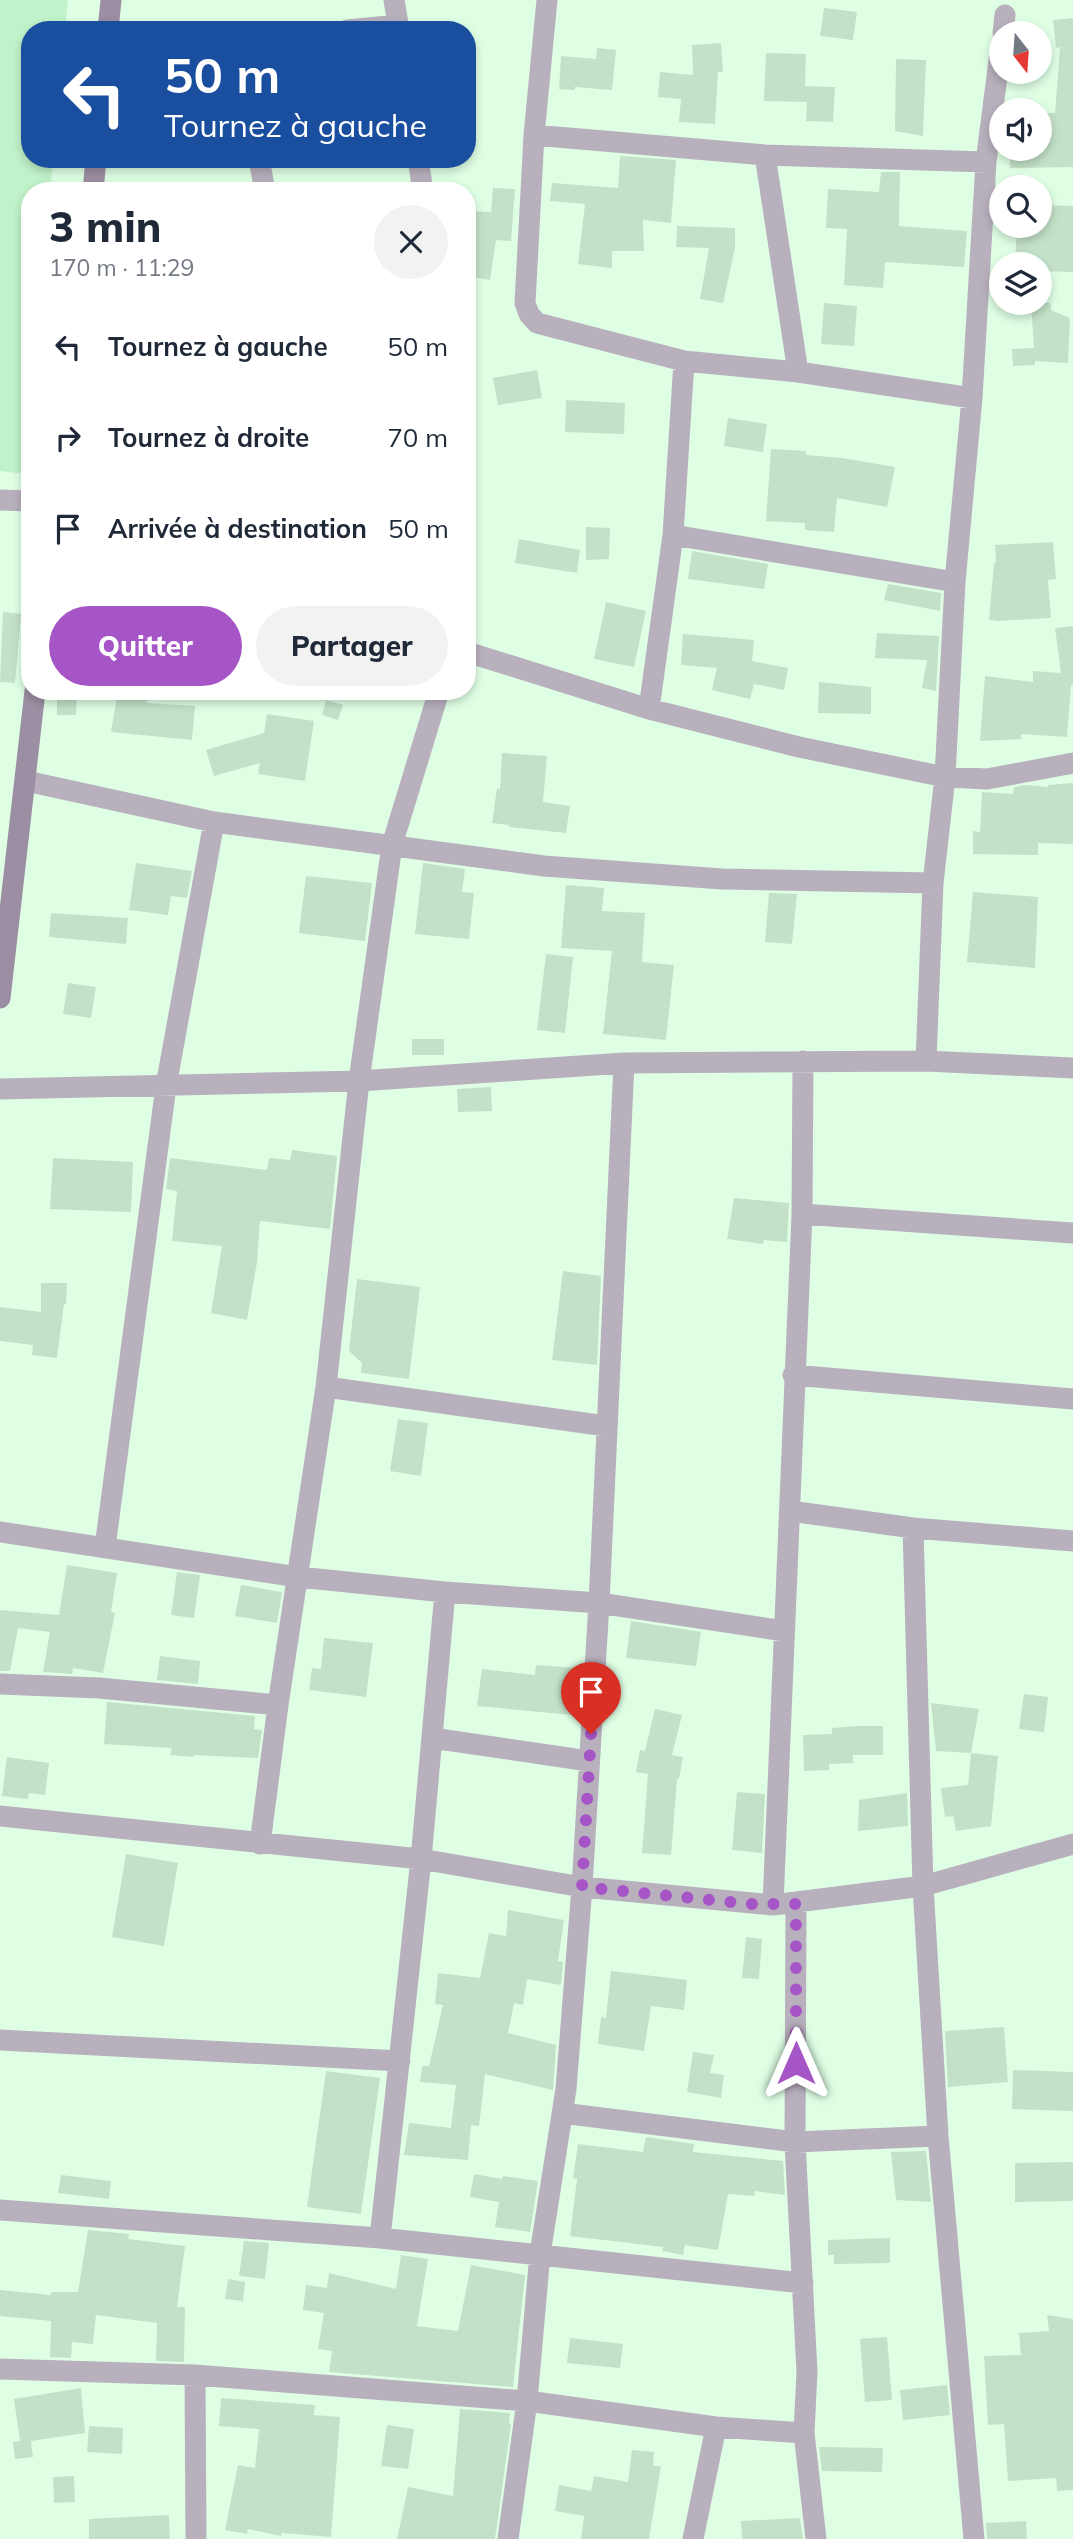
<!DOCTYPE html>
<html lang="fr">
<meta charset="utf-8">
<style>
:root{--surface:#fff;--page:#f2f2f3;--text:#1f2937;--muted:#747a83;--accent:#a555c6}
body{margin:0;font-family:Mulish,sans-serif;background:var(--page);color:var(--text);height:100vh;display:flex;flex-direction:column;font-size:26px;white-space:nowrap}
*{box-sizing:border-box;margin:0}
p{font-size:23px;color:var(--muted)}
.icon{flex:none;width:38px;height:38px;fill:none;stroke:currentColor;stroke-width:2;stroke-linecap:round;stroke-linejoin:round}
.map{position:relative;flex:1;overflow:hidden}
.drawer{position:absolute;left:21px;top:182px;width:455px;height:518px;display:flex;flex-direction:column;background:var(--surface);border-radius:28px;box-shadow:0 4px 10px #0003}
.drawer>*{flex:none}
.hud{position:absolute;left:21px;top:21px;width:455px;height:147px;border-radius:28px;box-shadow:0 4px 10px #0003;background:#1a4fa0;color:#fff;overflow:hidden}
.needle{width:46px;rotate:163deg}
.tools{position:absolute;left:989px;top:21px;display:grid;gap:14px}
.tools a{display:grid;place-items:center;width:63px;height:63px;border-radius:50%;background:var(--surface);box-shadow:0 4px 10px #0003;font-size:35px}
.pin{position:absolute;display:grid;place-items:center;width:60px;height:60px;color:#fff;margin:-72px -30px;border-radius:50% 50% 50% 0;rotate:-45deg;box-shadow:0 0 7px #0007}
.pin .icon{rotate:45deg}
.me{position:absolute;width:77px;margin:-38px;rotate:0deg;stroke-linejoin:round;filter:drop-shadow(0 0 5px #0008)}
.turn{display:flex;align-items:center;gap:24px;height:147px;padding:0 28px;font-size:32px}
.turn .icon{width:91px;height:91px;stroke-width:2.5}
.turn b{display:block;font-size:49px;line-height:60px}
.round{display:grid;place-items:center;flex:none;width:74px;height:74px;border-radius:37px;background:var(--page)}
.headline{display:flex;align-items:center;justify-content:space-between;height:119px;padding:0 28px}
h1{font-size:42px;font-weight:800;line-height:52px}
.button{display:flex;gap:14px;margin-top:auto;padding:14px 28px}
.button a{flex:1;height:80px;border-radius:42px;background:var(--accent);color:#fff;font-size:28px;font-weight:800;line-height:80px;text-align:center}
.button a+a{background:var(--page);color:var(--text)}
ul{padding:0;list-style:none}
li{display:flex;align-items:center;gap:21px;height:91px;padding:0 28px}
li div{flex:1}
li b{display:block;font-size:26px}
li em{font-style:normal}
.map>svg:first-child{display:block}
.green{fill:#c0f3ca}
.building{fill:#c3e1c8}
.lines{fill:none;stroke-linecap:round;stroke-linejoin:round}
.street{stroke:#b9b0be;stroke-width:21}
.secondary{stroke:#9c8fa3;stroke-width:21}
.route{stroke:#a555c6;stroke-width:12;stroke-dasharray:0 21.6}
</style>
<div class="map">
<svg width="1073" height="2539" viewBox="0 0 1073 2539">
<rect width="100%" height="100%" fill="#dfffe5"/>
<path class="green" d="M 0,0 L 68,0 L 65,30 L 30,30 L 30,159 L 53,159 L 50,191 L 30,191 L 30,421 L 25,474 L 0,471 Z"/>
<path class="building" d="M 824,8 L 857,12 L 853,40 L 820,36 Z
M 1073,18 L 1073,167 L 1010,168 L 1010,149 L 1040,149 L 1040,113 L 1055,113 L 1060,47 L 1056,48 L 1053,20 Z
M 721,43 L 723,72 L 718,72 L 715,124 L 679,122 L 681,99 L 658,97 L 660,72 L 693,75 L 692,45 Z
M 597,48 L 616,50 L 612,90 L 575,87 L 575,90 L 559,89 L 561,56 L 596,59 Z
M 766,53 L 806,54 L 805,86 L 835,87 L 833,122 L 806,121 L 807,102 L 764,101 Z
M 896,59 L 926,60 L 923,136 L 895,131 Z
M 620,156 L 676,160 L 671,223 L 643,220 L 644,251 L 612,251 L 612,268 L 578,264 L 585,204 L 550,201 L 552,183 L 618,188 Z
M 881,172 L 900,172 L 899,226 L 967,231 L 964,267 L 885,262 L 883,288 L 844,285 L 847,229 L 826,228 L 828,189 L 879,192 Z
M 493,188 L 515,189 L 511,241 L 496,240 L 490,280 L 467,276 L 467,211 L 491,212 Z
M 1040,205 L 1073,206 L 1073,272 L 1040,271 L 1040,264 L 1015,264 L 1017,226 L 1040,226 Z
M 677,226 L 735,228 L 735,248 L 723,303 L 700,299 L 709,248 L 676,247 Z
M 824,303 L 857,306 L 854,346 L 821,344 Z
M 1031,303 L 1051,303 L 1051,310 L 1070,318 L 1068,363 L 1035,361 L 1035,365 L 1013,366 L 1012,349 L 1034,348 Z
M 537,370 L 542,398 L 498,405 L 493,378 Z
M 566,400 L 625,403 L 624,434 L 565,432 Z
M 728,418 L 767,424 L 763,452 L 724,446 Z
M 771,449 L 806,451 L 806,455 L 842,458 L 895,467 L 887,507 L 837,498 L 834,532 L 805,530 L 805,523 L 766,521 Z
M 586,527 L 610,528 L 609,559 L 586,560 Z
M 519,539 L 580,550 L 577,573 L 515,563 Z
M 1053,542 L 1056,579 L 1048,580 L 1051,618 L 998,621 L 989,620 L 994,563 L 996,563 L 995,545 Z
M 692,551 L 768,564 L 764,589 L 688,579 Z
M 888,584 L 941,593 L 940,611 L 884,600 Z
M 606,602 L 646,611 L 634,667 L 594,659 Z
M 3,612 L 21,614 L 15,683 L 0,682 Z
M 1073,626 L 1073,685 L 1071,685 L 1067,737 L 1021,734 L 1021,739 L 980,741 L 985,676 L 1033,682 L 1033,671 L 1061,673 L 1055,628 Z
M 877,633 L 939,636 L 936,691 L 922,688 L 927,660 L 875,658 Z
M 683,634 L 754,640 L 752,661 L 788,668 L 784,690 L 754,684 L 750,699 L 712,690 L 717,668 L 681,665 Z
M 819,682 L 871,687 L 871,714 L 818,713 Z
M 57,691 L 77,691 L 76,715 L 57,715 Z
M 118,691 L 148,696 L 147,703 L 195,706 L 192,740 L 111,732 Z
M 326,700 L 343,705 L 338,720 L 322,715 Z
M 267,714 L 314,721 L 305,781 L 258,774 L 260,763 L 214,776 L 206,750 L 264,733 Z
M 502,753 L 547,756 L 543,802 L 570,806 L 566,833 L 509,827 L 509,825 L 492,823 L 497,788 L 500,789 Z
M 1073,783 L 1073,844 L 1038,843 L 1038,855 L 973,854 L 973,831 L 980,832 L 982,792 L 1013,794 L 1014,787 L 1026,785 L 1048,787 L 1048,785 Z
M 136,863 L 192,871 L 187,898 L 171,896 L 168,915 L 129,910 Z
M 423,863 L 465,869 L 462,892 L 474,893 L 469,939 L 415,934 Z
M 306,876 L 372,883 L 365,941 L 299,933 Z
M 566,885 L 604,888 L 602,911 L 645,913 L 642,962 L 674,965 L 666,1040 L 603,1034 L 612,951 L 561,948 Z
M 973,892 L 1038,897 L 1035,968 L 967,962 Z
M 769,893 L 797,894 L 792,944 L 765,942 Z
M 51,913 L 128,918 L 126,944 L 49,937 Z
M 546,954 L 573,957 L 565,1033 L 537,1030 Z
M 68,983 L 96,987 L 91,1018 L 63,1014 Z
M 412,1039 L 444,1039 L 444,1055 L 412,1055 Z
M 491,1087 L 492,1111 L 458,1112 L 457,1089 Z
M 292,1150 L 337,1156 L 330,1229 L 260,1221 L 257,1262 L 247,1320 L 211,1313 L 222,1246 L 172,1241 L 177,1191 L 166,1189 L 170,1158 L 267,1170 L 269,1158 L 290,1160 Z
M 53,1158 L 133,1162 L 131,1212 L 50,1209 Z
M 734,1198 L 789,1203 L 787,1242 L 764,1240 L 763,1244 L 727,1239 Z
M 563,1271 L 601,1276 L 597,1365 L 552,1360 Z
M 357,1279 L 420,1287 L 409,1379 L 361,1373 L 362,1363 L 349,1351 Z
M 41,1283 L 67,1283 L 66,1304 L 64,1304 L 57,1358 L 32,1355 L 33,1345 L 0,1341 L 0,1307 L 41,1312 Z
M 398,1419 L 428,1423 L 421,1476 L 390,1471 Z
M 67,1565 L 117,1573 L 111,1612 L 115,1613 L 103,1673 L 73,1668 L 72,1674 L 43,1672 L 50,1632 L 18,1628 L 10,1671 L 0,1671 L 0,1610 L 59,1615 Z
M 177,1572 L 200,1575 L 194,1618 L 171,1615 Z
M 241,1585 L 282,1592 L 277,1623 L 235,1616 Z
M 631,1621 L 701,1632 L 696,1666 L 626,1658 Z
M 324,1638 L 373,1643 L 366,1697 L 309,1690 L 312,1668 L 321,1669 Z
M 160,1656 L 200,1661 L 198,1684 L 157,1680 Z
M 536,1665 L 577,1668 L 573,1715 L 477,1706 L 482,1669 L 535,1675 Z
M 1024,1694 L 1048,1697 L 1044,1732 L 1019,1729 Z
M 107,1702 L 255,1716 L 254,1729 L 262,1730 L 258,1758 L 194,1755 L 194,1757 L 170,1755 L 172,1748 L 104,1744 Z
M 931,1703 L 979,1709 L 971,1753 L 936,1751 Z
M 655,1709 L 682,1715 L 672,1755 L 683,1757 L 679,1779 L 677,1779 L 671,1855 L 642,1853 L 648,1774 L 636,1772 L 640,1750 L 645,1751 Z
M 858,1726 L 883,1726 L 883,1755 L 853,1755 L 853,1763 L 829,1764 L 829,1770 L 804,1771 L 803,1735 L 832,1734 L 832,1728 Z
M 971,1753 L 998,1756 L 991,1826 L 956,1831 L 953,1816 L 945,1817 L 941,1788 L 968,1785 Z
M 7,1757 L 49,1763 L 45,1795 L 29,1793 L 28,1799 L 2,1796 Z
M 737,1792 L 765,1794 L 762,1853 L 732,1850 Z
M 907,1793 L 908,1826 L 858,1831 L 859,1800 Z
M 126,1854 L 178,1863 L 164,1946 L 112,1937 Z
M 508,1910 L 564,1920 L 558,1961 L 563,1962 L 561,1985 L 527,1979 L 523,2005 L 514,2003 L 508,2033 L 556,2045 L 553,2090 L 485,2074 L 479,2126 L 471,2125 L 468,2160 L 404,2155 L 409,2123 L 451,2128 L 456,2085 L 420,2082 L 422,2066 L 429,2066 L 443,2005 L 435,2004 L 438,1973 L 480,1978 L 489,1933 L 506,1936 Z
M 746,1937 L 762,1939 L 759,1979 L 742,1978 Z
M 611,1971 L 687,1980 L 684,2010 L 651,2006 L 644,2051 L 598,2044 L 601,2017 L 606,2018 Z
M 1004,2027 L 1008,2082 L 948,2087 L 945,2031 Z
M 693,2052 L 714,2055 L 710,2073 L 724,2075 L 721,2098 L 687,2092 Z
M 1013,2070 L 1073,2072 L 1073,2111 L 1012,2109 Z
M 326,2071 L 380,2078 L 361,2214 L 307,2207 Z
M 646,2137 L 694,2144 L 693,2152 L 783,2161 L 785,2195 L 755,2191 L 754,2196 L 728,2194 L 718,2250 L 685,2245 L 683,2255 L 662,2251 L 663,2247 L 570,2236 L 577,2179 L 573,2178 L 578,2144 L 643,2152 Z
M 926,2151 L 931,2202 L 896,2200 L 891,2152 Z
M 1073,2162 L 1073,2201 L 1015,2202 L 1015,2163 Z
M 474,2174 L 502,2179 L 503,2176 L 538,2181 L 530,2232 L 495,2227 L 499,2202 L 470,2197 Z
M 61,2175 L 111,2181 L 109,2199 L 58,2193 Z
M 88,2230 L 129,2234 L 128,2239 L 185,2246 L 177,2307 L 185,2307 L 184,2362 L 156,2361 L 157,2323 L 96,2315 L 93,2344 L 72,2342 L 71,2358 L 50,2357 L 51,2321 L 0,2316 L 0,2290 L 51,2295 L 51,2292 L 78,2292 Z
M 890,2238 L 890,2263 L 834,2264 L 834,2255 L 828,2255 L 828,2240 Z
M 244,2241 L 269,2243 L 265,2279 L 239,2276 Z
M 401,2255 L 428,2259 L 417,2326 L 458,2331 L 471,2265 L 525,2275 L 513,2387 L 329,2372 L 332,2351 L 318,2349 L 324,2313 L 303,2310 L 306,2285 L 327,2288 L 329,2273 L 396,2289 Z
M 228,2279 L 245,2282 L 243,2301 L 225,2299 Z
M 1047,2315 L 1073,2319 L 1073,2490 L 1057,2491 L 1056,2478 L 1008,2481 L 1004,2424 L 988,2425 L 984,2356 L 1021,2355 L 1019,2333 L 1049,2331 Z
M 887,2337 L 892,2400 L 865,2402 L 860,2339 Z
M 570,2338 L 623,2344 L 620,2368 L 567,2363 Z
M 947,2385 L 950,2415 L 903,2420 L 900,2390 Z
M 81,2388 L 85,2433 L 31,2441 L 33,2457 L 15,2459 L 13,2442 L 20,2441 L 14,2399 Z
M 221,2398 L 315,2405 L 314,2415 L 340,2417 L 331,2537 L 282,2533 L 281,2536 L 248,2529 L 247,2534 L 225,2530 L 238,2465 L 255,2468 L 259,2429 L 219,2426 Z
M 460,2409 L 510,2413 L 509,2424 L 511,2424 L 495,2539 L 397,2539 L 408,2487 L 453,2496 Z
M 387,2425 L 414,2429 L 408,2469 L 381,2466 Z
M 89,2426 L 123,2428 L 122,2454 L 87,2452 Z
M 819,2447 L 883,2448 L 882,2472 L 822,2471 Z
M 632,2450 L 654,2452 L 653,2466 L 661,2466 L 649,2539 L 581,2539 L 584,2516 L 555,2511 L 559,2485 L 591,2491 L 594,2476 L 628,2482 Z
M 74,2476 L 75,2502 L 54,2503 L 53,2477 Z
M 169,2515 L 170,2539 L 89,2539 L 89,2519 Z
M 800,2518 L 803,2539 L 742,2539 L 741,2521 Z
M 1026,2521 L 1027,2539 L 987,2539 L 986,2523 Z"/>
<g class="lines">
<path class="street" d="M 394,0 L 399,30
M 547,0 L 534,135 L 525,303 L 529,314 L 537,323 L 684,361 L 798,372 L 972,398
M 347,30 L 398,25
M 1003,33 L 1005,15
M 534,135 L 765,155 L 986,162
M 765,155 L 798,372
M 259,159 L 265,191
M 418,159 L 423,191
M 0,500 L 30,501
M 673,535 L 955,582
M 467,652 L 649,709 L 799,747 L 945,777 L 987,779 L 1073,763
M 649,709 L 673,535 L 684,361
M 26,781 L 214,822 L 544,866 L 722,879 L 933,883
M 926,1061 L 933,883 L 945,777 L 955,582 L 972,398 L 986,162 L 1001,45
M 0,1089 L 359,1081 L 624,1063 L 926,1061 L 1073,1068
M 802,1214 L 1073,1233
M 793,1375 L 1073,1399
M 326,1387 L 606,1426
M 790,1511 L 913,1528 L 1073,1541
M 913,1528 L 923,1886 L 938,2136 L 974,2539
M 0,1532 L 298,1577 L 445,1592 L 599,1603 L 784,1631
M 105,1547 L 166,1086 L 214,822
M 0,1684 L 99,1688 L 278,1705
M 432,1738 L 589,1761
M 0,1816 L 421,1859 L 582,1887 L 773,1905 L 923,1886 L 1073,1844
M 260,1844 L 278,1705 L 326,1387 L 359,1081 L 392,845 L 439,691
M 796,1904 L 795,2142 L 807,2372 L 804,2433 L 816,2539
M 773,1905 L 802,1214 L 803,1061
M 0,2040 L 400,2061
M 562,2113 L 795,2142 L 938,2136
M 0,2210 L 380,2238 L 803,2283
M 380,2238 L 421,1859 L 445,1592
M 0,2369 L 195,2375 L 527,2401 L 716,2427 L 804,2433
M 195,2375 L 196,2539
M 508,2539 L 527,2401 L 540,2254 L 566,2089 L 582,1887 L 599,1603 L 624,1063
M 693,2539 L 716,2427"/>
<path class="secondary" d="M 108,30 L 111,0
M 93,191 L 96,159
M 0,998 L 35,691"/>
</g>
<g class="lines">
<path class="route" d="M 591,1734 L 582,1887 L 751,1904 L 796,1904 L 796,2063"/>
</g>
</svg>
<div class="tools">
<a><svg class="needle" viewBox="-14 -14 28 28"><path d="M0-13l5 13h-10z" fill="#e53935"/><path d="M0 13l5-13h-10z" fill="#747a83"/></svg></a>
<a><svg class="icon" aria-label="sound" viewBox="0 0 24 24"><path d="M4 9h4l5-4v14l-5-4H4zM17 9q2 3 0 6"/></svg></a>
<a><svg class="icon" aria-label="search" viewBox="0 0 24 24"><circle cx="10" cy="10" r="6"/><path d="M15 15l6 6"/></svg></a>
<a><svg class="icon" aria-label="layers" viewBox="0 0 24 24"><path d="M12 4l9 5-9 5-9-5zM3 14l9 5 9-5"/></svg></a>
</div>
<div class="pin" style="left:591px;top:1734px;background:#d93025"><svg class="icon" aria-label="arrive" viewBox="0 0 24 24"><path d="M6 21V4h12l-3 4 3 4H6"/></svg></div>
<svg class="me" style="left:796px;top:2063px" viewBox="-20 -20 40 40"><path d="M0-17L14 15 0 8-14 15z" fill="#a555c6" stroke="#fff" stroke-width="4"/></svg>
<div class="hud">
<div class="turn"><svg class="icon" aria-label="left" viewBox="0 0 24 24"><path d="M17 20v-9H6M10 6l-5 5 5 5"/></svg><div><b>50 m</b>Tournez à gauche</div></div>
</div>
<section class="drawer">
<div class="headline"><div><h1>3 min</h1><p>170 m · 11:29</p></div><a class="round"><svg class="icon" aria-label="close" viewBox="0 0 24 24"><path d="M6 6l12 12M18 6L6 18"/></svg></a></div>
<ul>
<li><svg class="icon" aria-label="left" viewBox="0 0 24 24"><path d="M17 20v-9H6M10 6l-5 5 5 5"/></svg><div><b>Tournez à gauche</b></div><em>50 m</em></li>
<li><svg class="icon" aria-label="right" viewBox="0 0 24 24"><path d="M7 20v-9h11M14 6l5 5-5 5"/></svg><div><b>Tournez à droite</b></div><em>70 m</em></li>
<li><svg class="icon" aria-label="arrive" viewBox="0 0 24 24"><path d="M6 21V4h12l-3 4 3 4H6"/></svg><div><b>Arrivée à destination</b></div><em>50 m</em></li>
</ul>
<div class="button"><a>Quitter</a><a>Partager</a></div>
</section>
</div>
